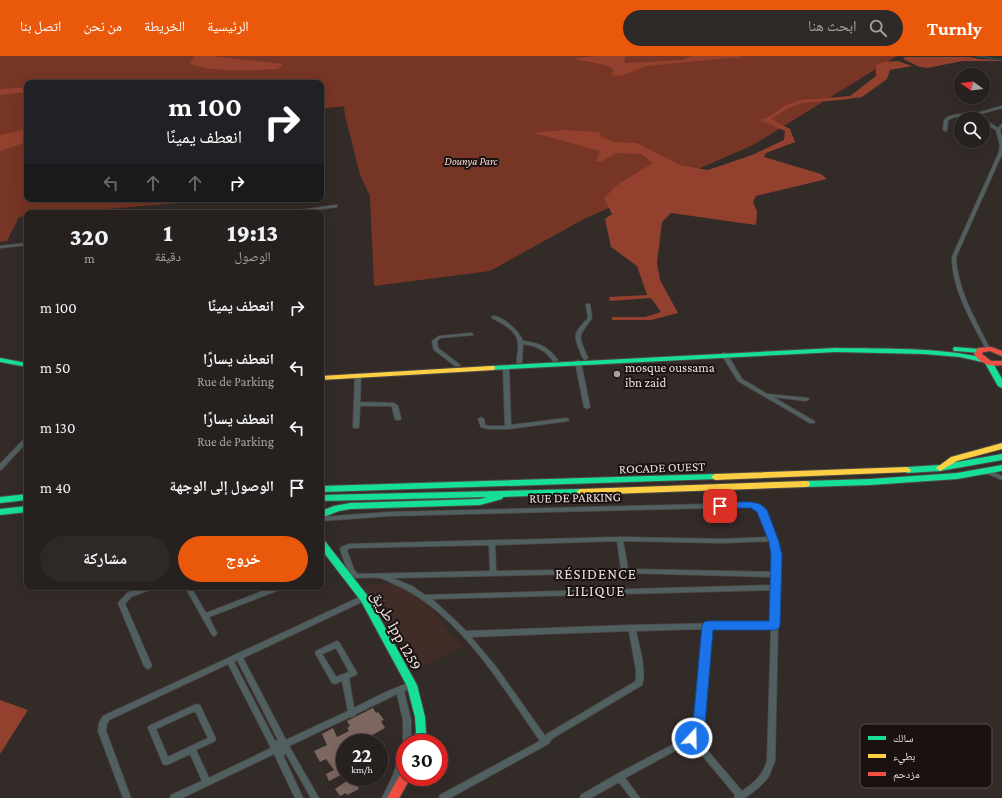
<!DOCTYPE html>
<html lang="ar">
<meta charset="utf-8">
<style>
:root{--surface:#26201e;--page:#2e2827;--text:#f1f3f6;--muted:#a4a3a4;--line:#423e3c;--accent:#ea580c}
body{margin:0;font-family:"Crimson Pro","Noto Naskh Arabic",serif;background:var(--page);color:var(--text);direction:rtl;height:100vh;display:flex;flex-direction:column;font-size:15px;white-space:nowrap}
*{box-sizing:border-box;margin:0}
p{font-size:13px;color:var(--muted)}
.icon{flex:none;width:22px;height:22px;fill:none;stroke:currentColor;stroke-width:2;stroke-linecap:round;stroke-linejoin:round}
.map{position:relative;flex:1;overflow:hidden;direction:ltr}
.panel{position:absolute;left:24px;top:154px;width:300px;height:380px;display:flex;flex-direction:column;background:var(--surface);border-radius:8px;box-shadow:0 4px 16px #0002,0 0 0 1px var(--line);direction:rtl}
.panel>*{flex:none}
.top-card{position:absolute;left:24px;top:24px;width:300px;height:122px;border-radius:8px;box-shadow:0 4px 16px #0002,0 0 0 1px var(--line);direction:rtl;background:#202124;color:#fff;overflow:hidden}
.needle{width:26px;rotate:285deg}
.tools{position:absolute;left:954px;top:12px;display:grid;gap:8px}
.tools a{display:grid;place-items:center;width:36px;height:36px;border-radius:50%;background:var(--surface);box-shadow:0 4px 16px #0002,0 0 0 1px var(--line);font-size:20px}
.speed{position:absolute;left:336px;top:678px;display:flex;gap:8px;font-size:20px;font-weight:700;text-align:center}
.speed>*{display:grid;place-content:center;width:52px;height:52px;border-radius:50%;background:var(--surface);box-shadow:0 4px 16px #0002,0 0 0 1px var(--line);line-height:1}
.speed small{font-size:10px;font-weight:400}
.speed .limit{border:6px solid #d22;background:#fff;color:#111}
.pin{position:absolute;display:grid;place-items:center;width:34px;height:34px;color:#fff;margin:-17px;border-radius:8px;box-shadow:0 2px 6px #0006}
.me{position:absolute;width:44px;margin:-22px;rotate:21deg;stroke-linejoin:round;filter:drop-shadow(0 0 3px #0008)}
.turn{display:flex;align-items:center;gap:14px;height:84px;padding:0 16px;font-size:18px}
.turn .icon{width:52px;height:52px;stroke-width:2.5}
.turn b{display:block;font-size:28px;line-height:34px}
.lanes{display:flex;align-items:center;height:38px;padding:0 16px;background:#0003;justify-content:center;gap:20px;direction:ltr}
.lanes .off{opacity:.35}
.eta{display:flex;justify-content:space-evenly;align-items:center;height:68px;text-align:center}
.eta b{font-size:24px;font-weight:800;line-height:28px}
.primary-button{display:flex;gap:8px;margin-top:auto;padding:8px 16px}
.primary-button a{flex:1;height:46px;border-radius:24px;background:var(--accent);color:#fff;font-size:16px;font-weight:800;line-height:46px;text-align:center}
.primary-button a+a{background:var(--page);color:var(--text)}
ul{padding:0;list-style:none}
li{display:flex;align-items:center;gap:12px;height:60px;padding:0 16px}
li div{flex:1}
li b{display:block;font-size:15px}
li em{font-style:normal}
header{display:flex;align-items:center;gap:24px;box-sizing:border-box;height:56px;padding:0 20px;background:var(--accent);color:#fff}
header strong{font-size:19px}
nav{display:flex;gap:22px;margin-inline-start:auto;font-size:14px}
.search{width:280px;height:36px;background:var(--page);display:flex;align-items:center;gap:10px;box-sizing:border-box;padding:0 14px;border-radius:22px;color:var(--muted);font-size:15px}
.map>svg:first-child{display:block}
.built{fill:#412d28}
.green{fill:#763525}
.forest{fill:#93412e}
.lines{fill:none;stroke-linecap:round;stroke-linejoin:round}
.stream{stroke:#265154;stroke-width:1.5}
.building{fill:#7e6761}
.street-casing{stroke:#4f4946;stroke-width:1.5}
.fast-casing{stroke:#4f4946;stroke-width:2}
.slow-casing{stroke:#4f4946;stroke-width:2}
.jam-casing{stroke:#4f4946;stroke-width:2}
.street{fill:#505f60;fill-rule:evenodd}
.fast{fill:#16e098;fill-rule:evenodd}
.slow{fill:#ffcf43;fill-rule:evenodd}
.jam{fill:#f24e42;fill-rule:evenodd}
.route{fill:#1a73e8;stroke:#114b97}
.poi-dot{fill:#aaa19e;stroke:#191211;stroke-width:1.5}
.labels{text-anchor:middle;stroke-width:4;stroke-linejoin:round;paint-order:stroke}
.far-park-label{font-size:11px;font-style:italic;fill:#f8ddd6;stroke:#191211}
.poi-label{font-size:13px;fill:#eae0dd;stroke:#191211;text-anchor:start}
.street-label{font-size:13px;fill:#eae0dd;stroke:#191211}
.quarter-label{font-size:15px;letter-spacing:1px;fill:#eae0dd;stroke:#191211}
.near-street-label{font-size:16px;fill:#eae0dd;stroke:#191211}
.key{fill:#191211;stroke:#58504e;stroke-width:1}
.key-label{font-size:11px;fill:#eae0dd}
</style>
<header>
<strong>Turnly</strong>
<div class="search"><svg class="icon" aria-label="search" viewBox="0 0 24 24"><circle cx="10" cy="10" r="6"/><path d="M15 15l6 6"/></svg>ابحث هنا</div>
<nav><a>الرئيسية</a><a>الخريطة</a><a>من نحن</a><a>اتصل بنا</a></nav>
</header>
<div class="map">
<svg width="1002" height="742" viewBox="0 0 1002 742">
<rect width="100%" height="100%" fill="#332b28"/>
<path class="built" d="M 370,528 L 414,530 L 448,575 L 464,590 L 419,612 L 398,580 L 362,533 Z"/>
<path class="green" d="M 0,0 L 897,0 L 753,89 L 584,163 L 490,215 L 374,230 L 370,140 L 360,119 L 345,59 L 344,50 L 321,53 L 321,27 L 27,27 L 27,143 L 223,143 L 62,157 L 27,157 L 27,160 L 19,161 L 7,185 L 0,186 Z"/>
<path class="forest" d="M 194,0 L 211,0 L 283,8 L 278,13 C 251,14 215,17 191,8 L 191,5 Z
M 595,0 L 626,0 L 624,6 L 626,7 L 684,4 L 691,0 L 739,0 L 744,2 L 728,2 L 647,10 L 620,20 L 612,19 L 613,13 L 605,9 L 573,3 Z
M 905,1 L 969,1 L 980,3 L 1001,4 L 999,5 L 963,5 L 927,12 L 920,11 L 903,3 Z
M 898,5 L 912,10 L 890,14 L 887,23 L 862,41 L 840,44 L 802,47 L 787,53 L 771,63 L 790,73 L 795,86 L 766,97 L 764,101 L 821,118 L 827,123 L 756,140 L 753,146 L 757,155 L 756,169 L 671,157 L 662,166 L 657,207 L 660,224 L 678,257 L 651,264 L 612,264 L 612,261 L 645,261 L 661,256 L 651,242 L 610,245 L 609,241 L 647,239 L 637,210 L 611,191 L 605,163 L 612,158 L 604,142 L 617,129 L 653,107 L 641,98 L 616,97 L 601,106 L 596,105 L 600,95 L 534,77 L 563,74 L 599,76 L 602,81 L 614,86 L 637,87 L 680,109 L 708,114 L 752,99 L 784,84 L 785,75 L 760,64 L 774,58 L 784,50 L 801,44 L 850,40 L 876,20 L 876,9 L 884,6 Z
M 27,31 L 27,36 L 0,39 L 0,33 Z
M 27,73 L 27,86 L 0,95 L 0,79 Z
M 0,644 L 28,654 L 0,698 Z"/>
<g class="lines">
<path class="stream" d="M 977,0 L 1002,4"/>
</g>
<path class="building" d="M 373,652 L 376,657 L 378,656 L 384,664 L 381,665 L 385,672 L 358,687 L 357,684 L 351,687 L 345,687 L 345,690 L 341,692 L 345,700 L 345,717 L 329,725 L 326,718 L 334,714 L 326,703 L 320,706 L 314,695 L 327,689 L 322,678 L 333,672 L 337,681 L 349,675 L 347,672 L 350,670 L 347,665 Z
M 353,721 L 361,721 L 364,727 L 358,731 L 359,733 L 347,739 L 346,737 L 340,740 L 335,733 Z"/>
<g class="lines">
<g class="street-casing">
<path id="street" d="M 1002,50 L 1002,52 L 973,60 L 981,63 C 969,63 958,57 948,64 L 947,74 L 945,75 L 943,74 L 944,64 L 948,61 L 954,59 L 962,58 L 970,59 Z
M 983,63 L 998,72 L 1002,68 L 1002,71 L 1000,74 L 1002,82 L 1002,98 L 956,201 C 957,234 976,264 990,293 L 988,294 L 986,293 C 971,264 952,234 952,201 L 999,96 L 1000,89 L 996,74 L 983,66 Z
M 336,149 L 337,149 L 337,151 L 294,157 L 283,157 L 285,156 Z
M 27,187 L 27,189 L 0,192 L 0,190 Z
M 586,248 L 590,248 L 590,249 L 592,262 C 577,282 578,279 588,302 L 585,304 C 581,301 581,297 579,293 C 572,276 577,275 588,262 L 586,249 Z
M 492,260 C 503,260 519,275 523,285 C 539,287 547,290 558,304 L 555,306 L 553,305 C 545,294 537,290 523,288 L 522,306 L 521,307 L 517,307 C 516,301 519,295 518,288 C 518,275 502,267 492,262 Z
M 471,277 L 473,278 L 473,279 L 440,282 L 437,285 L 438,292 L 459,308 L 460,309 L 459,310 L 455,310 L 434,294 L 432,285 L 439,280 Z
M 724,296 L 727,298 L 742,323 L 767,338 L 808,342 L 809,343 L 806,345 L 773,341 L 814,365 L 815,366 L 814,367 L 810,367 L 738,325 L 721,298 Z
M 578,304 L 581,306 L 590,351 L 587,353 L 584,351 L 575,306 Z
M 506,309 L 509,311 L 511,369 L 566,362 L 568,363 L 569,364 L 568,365 L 509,373 L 488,373 L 481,371 L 478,363 L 481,361 L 484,363 L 485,369 L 488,370 L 505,370 L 503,311 Z
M 358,317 L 361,319 L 360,346 L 394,347 L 398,350 L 401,363 L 400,364 L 396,364 L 395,363 L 392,351 L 391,350 L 360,350 L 359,371 L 358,372 L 354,372 L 353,371 L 355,319 Z
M 27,381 L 27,386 L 2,413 L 0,414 L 0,408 L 25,382 Z
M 988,414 L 1002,420 L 1002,424 L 986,417 L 985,416 L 986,415 Z
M 751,447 L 759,449 L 764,452 L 777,486 L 779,499 L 779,531 L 778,532 L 778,570 L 775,705 L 769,720 L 765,725 L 757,733 L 745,742 L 734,742 L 735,739 L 691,686 L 625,722 L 640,742 L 631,742 L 619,726 L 591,742 L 580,742 L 581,739 L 617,718 L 689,680 L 695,669 L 703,573 L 636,575 C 639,590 647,615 642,629 L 553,682 L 548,688 L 450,742 L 439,742 L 440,739 L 540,685 C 502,630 458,555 394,528 C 390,526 384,523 380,522 C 375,521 362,522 356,522 C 346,517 344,503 340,493 L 341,491 L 349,488 L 620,481 L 723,483 L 769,481 L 759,455 L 755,452 L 751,451 L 389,460 L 321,465 L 321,461 L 389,456 ZM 617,485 L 621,513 L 496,515 L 495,489 ZM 623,485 L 723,487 L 771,485 L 773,499 L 772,516 L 628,513 ZM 489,489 L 490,515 L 358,518 L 354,514 L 347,494 L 350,492 ZM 625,517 L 772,521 L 772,529 L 425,539 L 412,530 L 392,522 ZM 772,534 L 771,566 L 632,569 L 466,575 L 457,566 L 432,543 ZM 771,572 L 767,705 C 763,719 754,727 742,735 L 696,681 L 703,669 L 710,573 ZM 629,575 L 636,614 L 636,625 L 547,678 L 545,680 L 497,612 L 471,581 Z
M 143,531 L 153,531 L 152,533 L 131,541 L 125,548 L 152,610 L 150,612 L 148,613 L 146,612 L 144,610 L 118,547 L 127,537 Z
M 185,531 L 191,531 L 206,557 L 273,531 L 283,531 L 282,533 L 209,561 L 217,577 L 216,579 L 214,580 L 212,579 Z
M 364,539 L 366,540 L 367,542 L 366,544 L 243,602 L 286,684 L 348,655 L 342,625 L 335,628 L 332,627 L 315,597 L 316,595 L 335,586 L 337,585 L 339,586 L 357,617 L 356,619 L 349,622 L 354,652 C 366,646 404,625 415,627 L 416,629 L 415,631 L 404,635 L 411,664 L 411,687 L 405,687 L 405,690 L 403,687 L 403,664 L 397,638 L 356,658 L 355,660 L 352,661 L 350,661 L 289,690 L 319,742 L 311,742 L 286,698 L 283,699 L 303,742 L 295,742 L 274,698 L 182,742 L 170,742 L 171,739 L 202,725 L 190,698 L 169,708 L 166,709 L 163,708 L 148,672 L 149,670 L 194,649 L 197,648 L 200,649 L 216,683 L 215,685 L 196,694 L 209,722 L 271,692 L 228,608 L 109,664 L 107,668 L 106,675 L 131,742 L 123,742 L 98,675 L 99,667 L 103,660 ZM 336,592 L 349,616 L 336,621 L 322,598 ZM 237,604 L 278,684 L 275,685 L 234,606 ZM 195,655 L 208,682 L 168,701 L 156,673 Z
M 405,693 L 405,708 L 401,720 L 390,742 L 382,742 L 393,719 L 401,696 L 402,694 Z"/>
</g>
<g class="fast-casing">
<path id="fast" d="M 954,291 L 979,293 L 983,295 L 979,297 L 957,295 L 954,295 L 953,293 Z
M 836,292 C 885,293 936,291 985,302 L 986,304 L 982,306 L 960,301 L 924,298 L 836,296 L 491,314 L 487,312 L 491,310 Z
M 0,302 L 27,307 L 27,311 L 0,306 Z
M 986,305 L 992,305 L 993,307 L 1002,323 L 1002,332 L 998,330 L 985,307 Z
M 1002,398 L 1002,404 L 940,415 L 907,417 L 903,414 L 907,411 L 940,409 Z
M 1002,409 L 1002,415 L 957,423 L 870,429 L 806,431 L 803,430 L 802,428 L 803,426 L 806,425 L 870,423 L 957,417 Z
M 715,418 L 719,421 L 718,423 L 321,436 L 321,430 Z
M 581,433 L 584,434 L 585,436 L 584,438 L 503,441 L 502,443 L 480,449 L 350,453 L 339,455 L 321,462 L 321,455 L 334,450 L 350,447 L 480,443 L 487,441 L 321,445 L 321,439 Z
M 27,438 L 27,444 L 0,447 L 0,441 Z
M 27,450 L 27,456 L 0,459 L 0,453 Z
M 321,483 L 324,484 L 367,539 L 417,629 L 425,661 L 426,676 L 424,687 L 414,687 L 416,676 L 415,661 L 407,630 L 361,545 L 321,493 Z"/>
</g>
<g class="slow-casing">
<path id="slow" d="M 491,310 L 494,310 L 495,312 L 494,314 L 321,324 L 321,320 Z
M 1002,387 L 1002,393 L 957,405 L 940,415 L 936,412 L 951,401 Z
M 907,411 L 911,414 L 910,416 L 715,424 L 711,421 L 715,418 Z
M 806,425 L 809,426 L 810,428 L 809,430 L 806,431 L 581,439 L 578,438 L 577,436 L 578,434 L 581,433 Z"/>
</g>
<g class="jam-casing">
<path id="jam" d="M 991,291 L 1002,295 L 1002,300 L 990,295 L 983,296 L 982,298 L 991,305 L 1002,305 L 1002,309 C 990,311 981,308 974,298 L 978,292 Z
M 405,716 L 405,721 L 411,721 L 399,742 L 387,742 L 401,717 Z"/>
</g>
<use href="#street" class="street"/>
<use href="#fast" class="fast"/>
<use href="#slow" class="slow"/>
<use href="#jam" class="jam"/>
</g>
<path class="route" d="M 720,446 L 751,446 L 760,448 L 767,454 L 779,486 L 782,499 L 780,569 L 779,572 L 775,574 L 713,574 L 705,668 L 696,686 L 692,688 L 687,686 L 686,682 L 693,668 L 702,570 L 704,566 L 708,565 L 769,565 L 771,499 L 769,486 L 757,456 L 751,452 L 717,452 L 715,450 Z"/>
<circle class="poi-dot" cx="617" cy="318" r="4"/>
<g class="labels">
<g class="far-park-label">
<text x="471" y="109">Dounya Parc</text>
</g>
<g class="poi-label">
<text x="625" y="316">mosque oussama<tspan x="625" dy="15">ibn zaid</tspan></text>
</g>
<g class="street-label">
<text transform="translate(662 411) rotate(-2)" y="5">ROCADE OUEST</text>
<text transform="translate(575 441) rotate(-1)" y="5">RUE DE PARKING</text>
</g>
<g class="quarter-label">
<text x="596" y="523">RÉSIDENCE<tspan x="596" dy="17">LILIQUE</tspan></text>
</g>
<g class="near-street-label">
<text transform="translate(397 574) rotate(61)" y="6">طريق lpp 1259</text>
</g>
</g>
<rect x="860" y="668" width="132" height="64" rx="6" class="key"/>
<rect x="868" y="680" width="18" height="4" fill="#16e098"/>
<rect x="868" y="698" width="18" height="4" fill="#ffcf43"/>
<rect x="868" y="716" width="18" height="4" fill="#f24e42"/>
<g class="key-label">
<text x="893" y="686">سالك</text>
<text x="893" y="704">بطيء</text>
<text x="893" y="722">مزدحم</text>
</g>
</svg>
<div class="tools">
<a><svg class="needle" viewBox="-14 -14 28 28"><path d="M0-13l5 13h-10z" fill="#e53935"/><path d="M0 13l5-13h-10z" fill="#a4a3a4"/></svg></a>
<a><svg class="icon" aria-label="search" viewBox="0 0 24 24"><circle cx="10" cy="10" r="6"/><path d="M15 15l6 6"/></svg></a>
</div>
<div class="speed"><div>22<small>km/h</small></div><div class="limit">30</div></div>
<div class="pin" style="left:720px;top:450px;background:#d93025"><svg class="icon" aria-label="arrive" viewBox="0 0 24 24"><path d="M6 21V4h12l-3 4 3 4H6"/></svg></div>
<svg class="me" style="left:692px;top:682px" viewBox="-20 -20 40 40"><circle r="17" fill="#1a73e8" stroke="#fff" stroke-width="3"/><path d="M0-11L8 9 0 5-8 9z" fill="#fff"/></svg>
<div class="top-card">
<div class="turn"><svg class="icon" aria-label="right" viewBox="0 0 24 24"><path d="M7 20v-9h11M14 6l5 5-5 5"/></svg><div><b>100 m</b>انعطف يمينًا</div></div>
<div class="lanes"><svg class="icon off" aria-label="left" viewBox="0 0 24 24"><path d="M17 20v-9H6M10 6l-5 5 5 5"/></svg><svg class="icon off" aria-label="ahead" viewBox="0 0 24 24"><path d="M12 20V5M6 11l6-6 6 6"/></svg><svg class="icon off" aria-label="ahead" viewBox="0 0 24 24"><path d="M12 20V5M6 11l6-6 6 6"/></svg><svg class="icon" aria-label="right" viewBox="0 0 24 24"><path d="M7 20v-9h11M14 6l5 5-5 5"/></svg></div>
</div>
<section class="panel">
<div class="eta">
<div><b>19:13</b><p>الوصول</p></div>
<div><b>1</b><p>دقيقة</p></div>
<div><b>320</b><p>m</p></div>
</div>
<ul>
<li><svg class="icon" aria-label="right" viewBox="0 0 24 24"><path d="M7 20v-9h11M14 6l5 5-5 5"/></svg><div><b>انعطف يمينًا</b></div><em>100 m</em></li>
<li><svg class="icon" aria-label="left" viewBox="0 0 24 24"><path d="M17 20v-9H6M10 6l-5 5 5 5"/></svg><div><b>انعطف يسارًا</b><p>Rue de Parking</p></div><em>50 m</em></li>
<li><svg class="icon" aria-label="left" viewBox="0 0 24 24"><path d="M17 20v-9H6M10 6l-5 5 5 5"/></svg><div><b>انعطف يسارًا</b><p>Rue de Parking</p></div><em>130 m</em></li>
<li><svg class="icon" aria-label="arrive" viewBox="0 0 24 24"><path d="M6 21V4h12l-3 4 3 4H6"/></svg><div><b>الوصول إلى الوجهة</b></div><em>40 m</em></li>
</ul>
<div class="primary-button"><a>خروج</a><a>مشاركة</a></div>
</section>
</div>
